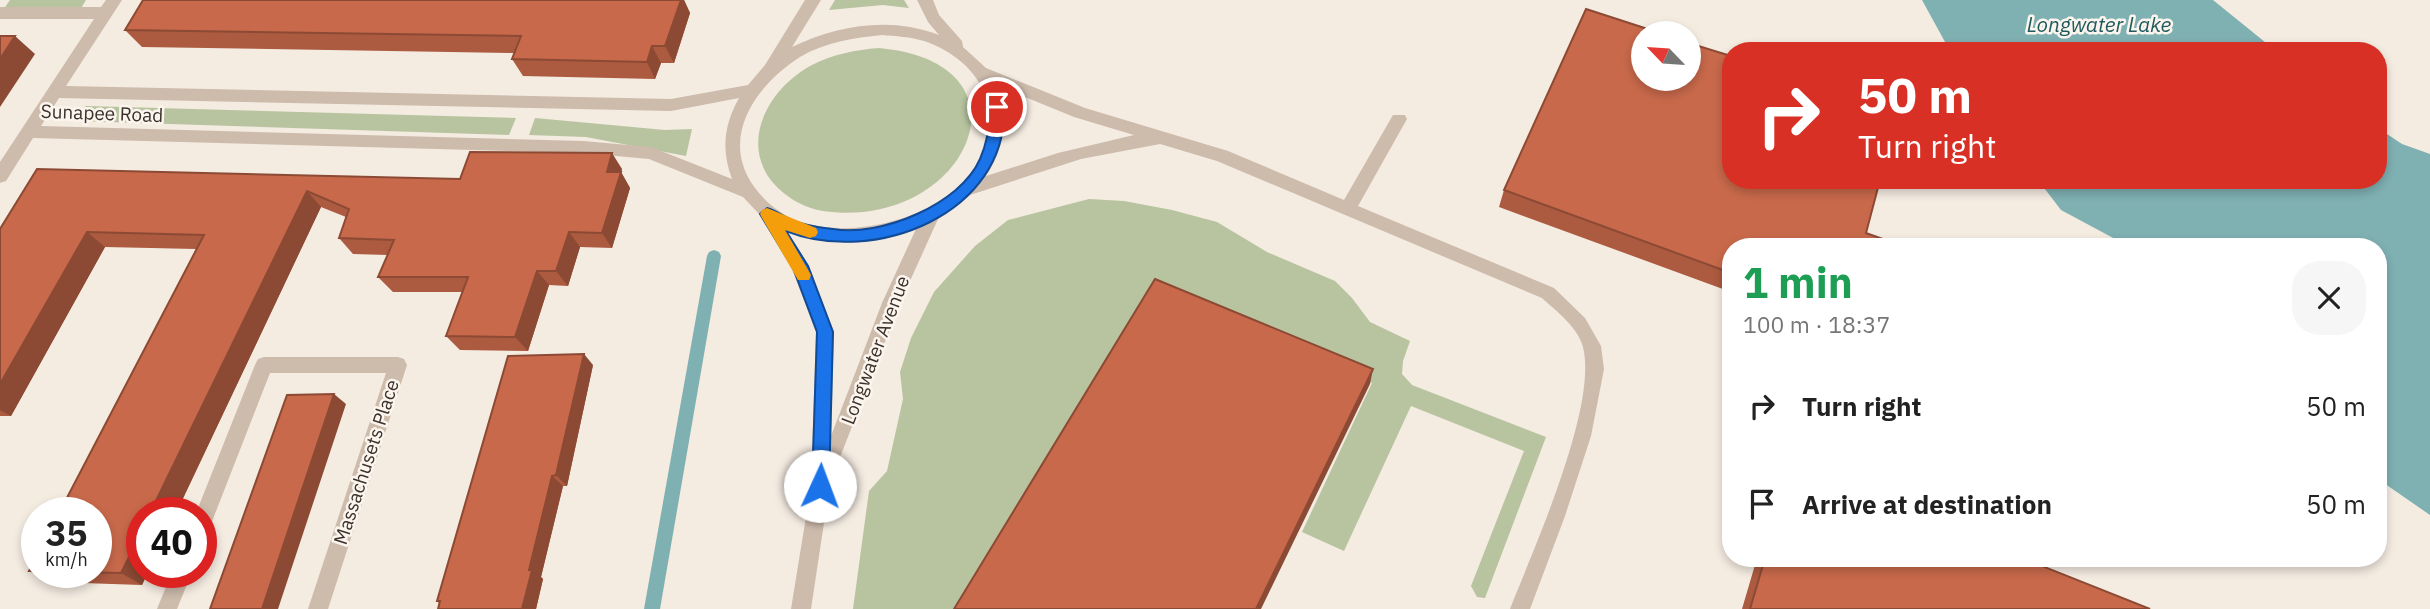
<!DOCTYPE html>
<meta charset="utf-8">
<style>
:root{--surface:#fff;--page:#f6f6f6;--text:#222;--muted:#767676}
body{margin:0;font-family:"IBM Plex Sans",sans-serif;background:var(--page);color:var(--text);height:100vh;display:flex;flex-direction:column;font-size:26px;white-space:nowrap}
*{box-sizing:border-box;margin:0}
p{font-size:23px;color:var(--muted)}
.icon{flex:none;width:38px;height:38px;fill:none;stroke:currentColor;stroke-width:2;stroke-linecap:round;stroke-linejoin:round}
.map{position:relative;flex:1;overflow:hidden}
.panel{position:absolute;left:1722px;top:238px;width:665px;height:329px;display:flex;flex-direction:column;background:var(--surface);border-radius:28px;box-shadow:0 4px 10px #0003}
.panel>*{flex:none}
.top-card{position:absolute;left:1722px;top:42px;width:665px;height:147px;border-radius:28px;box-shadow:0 4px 10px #0003;background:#d93025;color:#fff;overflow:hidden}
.needle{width:46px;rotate:295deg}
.tools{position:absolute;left:1631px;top:21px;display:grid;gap:14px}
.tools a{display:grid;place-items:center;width:70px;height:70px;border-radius:50%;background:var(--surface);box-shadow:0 4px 10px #0003;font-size:35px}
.speed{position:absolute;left:21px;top:497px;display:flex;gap:14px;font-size:35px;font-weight:700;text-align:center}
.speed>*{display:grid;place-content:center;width:91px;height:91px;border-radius:50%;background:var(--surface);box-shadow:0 4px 10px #0003;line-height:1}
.speed small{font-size:18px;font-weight:400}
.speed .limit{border:10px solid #d22;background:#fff;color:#111}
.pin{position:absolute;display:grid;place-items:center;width:60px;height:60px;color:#fff;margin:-30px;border:4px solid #fff;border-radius:50%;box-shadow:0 2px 7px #0007}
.me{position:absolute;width:77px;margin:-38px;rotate:2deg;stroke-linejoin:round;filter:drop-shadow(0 0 5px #0008)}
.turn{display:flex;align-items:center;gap:24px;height:147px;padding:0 21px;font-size:32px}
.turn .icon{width:91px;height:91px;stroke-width:2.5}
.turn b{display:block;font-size:49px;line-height:60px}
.round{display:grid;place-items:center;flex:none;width:74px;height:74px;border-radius:28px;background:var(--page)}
.head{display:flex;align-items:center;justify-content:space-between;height:119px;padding:0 21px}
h1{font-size:42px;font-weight:800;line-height:52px;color:#1e9e55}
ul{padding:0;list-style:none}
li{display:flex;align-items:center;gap:21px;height:98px;padding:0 21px}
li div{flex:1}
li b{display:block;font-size:26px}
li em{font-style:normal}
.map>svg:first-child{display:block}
.green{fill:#b8c4a0}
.water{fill:#7fb0b2}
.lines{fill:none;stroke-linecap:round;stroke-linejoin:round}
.stream{fill:#7fb0b2;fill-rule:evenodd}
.minor{fill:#cdbbac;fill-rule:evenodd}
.wall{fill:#ac5a40}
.shaded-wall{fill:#8c4a34}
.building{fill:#c8694b;stroke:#8c4a34;stroke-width:2}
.route{fill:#1a73e8;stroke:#114b97;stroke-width:2}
.slow{fill:#f59e0b}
.labels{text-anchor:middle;stroke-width:5;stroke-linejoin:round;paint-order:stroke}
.street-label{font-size:19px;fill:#3b302b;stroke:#fbf5ee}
.water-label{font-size:21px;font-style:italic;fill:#1f5a5e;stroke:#fbf5ee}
</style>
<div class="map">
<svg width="2430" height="609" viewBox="0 0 2430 609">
<rect width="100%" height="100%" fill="#f4ebe1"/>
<path class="green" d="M 10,0 L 86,0 L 80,10 L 3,10 Z
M 835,0 L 904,0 L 909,8 L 883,5 L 829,10 Z
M 879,48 C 1043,63 966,232 823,211 C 803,208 782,195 770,179 C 740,137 772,86 812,65 C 833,54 856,50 879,48 Z
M 86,106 L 516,118 L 509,135 L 77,121 L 73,118 L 74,114 Z
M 535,118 L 665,130 L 692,129 L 686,156 L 586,137 L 529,135 Z
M 1089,199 L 1124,201 L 1172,210 L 1217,222 L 1267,252 L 1335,281 L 1352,298 L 1370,322 L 1410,341 L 1403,361 L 1402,374 L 1412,385 L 1546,437 L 1485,598 L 1477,597 L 1471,586 L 1524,451 L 1411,406 L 1344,551 L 1302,532 L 1372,383 L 1155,293 L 965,609 L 853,609 L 869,491 L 887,471 L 903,399 L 900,372 L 911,338 L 934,292 L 975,246 L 1008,220 Z"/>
<path class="water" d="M 1922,0 L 2213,0 L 2276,51 L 1950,51 Z
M 2378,128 L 2402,144 L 2430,154 L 2430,515 L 2378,479 L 2378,247 L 2130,247 L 2061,210 L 2038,180 L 2378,180 Z"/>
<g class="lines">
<path class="stream" d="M 714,250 L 719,252 L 721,256 L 660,609 L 644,609 L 707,256 L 709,252 Z"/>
<path class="minor" d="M 106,0 L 122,0 L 66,86 L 671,99 L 748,85 L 765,65 L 805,0 L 821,0 L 792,47 C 837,25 891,16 939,35 L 928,22 L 917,0 L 933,0 L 939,15 L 962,41 L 963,47 L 986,68 L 1085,108 L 1228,151 L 1344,200 L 1393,115 L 1405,115 L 1407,119 L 1358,206 L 1554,288 L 1585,318 L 1601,346 L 1604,369 L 1591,436 L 1565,516 L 1530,609 L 1510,609 C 1533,550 1598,407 1583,347 C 1578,327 1556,311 1542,298 L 1217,161 L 1160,144 L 1081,159 L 970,195 L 938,219 L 900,303 L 830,483 L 811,609 L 791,609 L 811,486 L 816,332 L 792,269 L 760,215 L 743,197 L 649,159 L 583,153 L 33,138 L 6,181 L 0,183 L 0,162 L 94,19 L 0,19 L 0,7 L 101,7 ZM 882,35 C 896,36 911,37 924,41 C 948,49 974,67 983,91 C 1020,193 876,249 798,221 C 784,216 769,205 759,193 C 716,143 753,87 800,57 C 825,42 854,38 882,35 ZM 996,85 L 1074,117 L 1134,135 L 1058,153 L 986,176 C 1005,147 1009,118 996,85 ZM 59,98 L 671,111 L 739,98 C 724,125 721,150 732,179 L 651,147 L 583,141 L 41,126 ZM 916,229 L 882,303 L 831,436 L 834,332 L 809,266 L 787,231 C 831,247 873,246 916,229 Z
M 264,357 L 398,357 L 404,359 L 407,365 L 328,609 L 308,609 L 386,373 L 270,373 L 211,524 L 208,530 L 201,533 L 201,513 L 196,513 L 255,365 L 258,359 Z
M 172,572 L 192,572 L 177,609 L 157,609 Z"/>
</g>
<path class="wall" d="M 143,0 L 684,0 L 690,13 L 674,63 L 661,63 L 655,79 L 523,76 L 512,59 L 514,53 L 142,47 L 125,30 Z
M 37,169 L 460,179 L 622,169 L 621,172 L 630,188 L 612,248 L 580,247 L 568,286 L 549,285 L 528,351 L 460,350 L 446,336 L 463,292 L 393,292 L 378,277 L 388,255 L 353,254 L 339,238 L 346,217 L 321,207 L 142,585 L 52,582 L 29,571 L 37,556 L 37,572 L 96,572 L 196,249 L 105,247 L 11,416 L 0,416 L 0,229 Z
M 1504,190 L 1731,247 L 1731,292 L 1499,207 Z
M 593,365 L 567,486 L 563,486 L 541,577 L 543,579 L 536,609 L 438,609 L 439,603 L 437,601 Z
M 1757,558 L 2022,558 L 2150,609 L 1742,609 Z"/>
<path class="shaded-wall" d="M 681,0 L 684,0 L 690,13 L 674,63 L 665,46 Z
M 15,36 L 35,54 L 0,107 L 0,59 Z
M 652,46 L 661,63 L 655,79 L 647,62 Z
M 612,153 L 622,169 L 621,172 L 630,188 L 612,248 L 602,233 L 607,172 Z
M 307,191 L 321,207 L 176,513 L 150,513 Z
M 87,232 L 105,247 L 11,416 L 0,410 L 0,384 Z
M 569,232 L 580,247 L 568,286 L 556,271 Z
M 537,271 L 549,285 L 528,351 L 515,337 Z
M 584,354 L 593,365 L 567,486 L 556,475 Z
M 1373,369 L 1370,384 L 1261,609 L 1256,609 Z
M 334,394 L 346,404 L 281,600 L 278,609 L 262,609 Z
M 552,476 L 563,486 L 541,577 L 543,579 L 536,609 L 522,609 L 529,570 Z
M 142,531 L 142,572 L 148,572 L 142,585 L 121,573 Z"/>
<path class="building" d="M 143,0 L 681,0 L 665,46 L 652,46 L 647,62 L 512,59 L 521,36 L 125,30 Z
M 1586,9 L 1660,33 L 1643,33 L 1643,79 L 1689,79 L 1689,43 L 1731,56 L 1731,180 L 1880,180 L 1866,233 L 1905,247 L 1731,247 L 1731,273 L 1504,190 Z
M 0,36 L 15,36 L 0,59 Z
M 470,152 L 612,153 L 607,172 L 621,172 L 602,233 L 569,232 L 556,271 L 537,271 L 515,337 L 446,336 L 468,277 L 378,277 L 394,240 L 339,238 L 349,209 L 307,191 L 150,513 L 142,513 L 142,531 L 121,573 L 79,572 L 96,572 L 96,513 L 59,513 L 204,235 L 87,232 L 0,384 L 0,229 L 37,169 L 460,179 Z
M 1155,279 L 1373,369 L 1256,609 L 954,609 Z
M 584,354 L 556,475 L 552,476 L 529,570 L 532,570 L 522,609 L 438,609 L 440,601 L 437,601 L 508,356 Z
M 334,394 L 262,609 L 210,609 L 287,395 Z
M 37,556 L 37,571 L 29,571 Z
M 1765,558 L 2022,558 L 2150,609 L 1750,609 Z"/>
<path class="route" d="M 997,101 L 1004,107 C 1008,214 874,266 786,231 L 808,266 L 833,332 L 829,486 L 827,492 L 820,494 L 814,492 L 812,486 L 817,332 L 793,268 L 760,214 L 767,208 C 777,211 786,218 796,222 C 807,225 821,228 833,229 C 880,237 960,205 980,159 C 987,143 990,124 989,107 Z"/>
<path class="slow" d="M 767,208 L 816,228 L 818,232 L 816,236 L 810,238 L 785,230 L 811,275 L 809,280 L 798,280 L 762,218 L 760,214 L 762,210 Z"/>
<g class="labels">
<g class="street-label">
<text transform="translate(102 113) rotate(2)" y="7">Sunapee Road</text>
<text transform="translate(875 350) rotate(-69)" y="7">Longwater Avenue</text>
<text transform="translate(366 462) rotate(-72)" y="7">Massachusets Place</text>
</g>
<g class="water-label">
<text x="2099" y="32">Longwater Lake</text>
</g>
</g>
</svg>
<div class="tools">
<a><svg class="needle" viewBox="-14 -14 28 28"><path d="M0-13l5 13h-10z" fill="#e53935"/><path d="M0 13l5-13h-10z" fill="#767676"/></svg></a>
</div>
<div class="speed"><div>35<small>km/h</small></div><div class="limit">40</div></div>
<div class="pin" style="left:997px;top:107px;background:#d93025"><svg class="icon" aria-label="arrive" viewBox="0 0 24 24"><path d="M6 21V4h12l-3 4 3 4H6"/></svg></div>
<svg class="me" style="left:820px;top:486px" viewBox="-20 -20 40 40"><circle r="19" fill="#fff"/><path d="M0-13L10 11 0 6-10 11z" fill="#1a73e8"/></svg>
<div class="top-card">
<div class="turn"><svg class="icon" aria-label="right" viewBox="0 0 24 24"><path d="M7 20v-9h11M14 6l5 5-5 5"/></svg><div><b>50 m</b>Turn right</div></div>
</div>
<section class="panel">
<div class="head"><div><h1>1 min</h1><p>100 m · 18:37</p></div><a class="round"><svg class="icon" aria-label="close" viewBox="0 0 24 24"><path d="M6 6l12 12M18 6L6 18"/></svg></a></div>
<ul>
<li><svg class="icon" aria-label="right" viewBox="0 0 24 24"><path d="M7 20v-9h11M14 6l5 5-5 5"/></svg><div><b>Turn right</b></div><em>50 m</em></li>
<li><svg class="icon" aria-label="arrive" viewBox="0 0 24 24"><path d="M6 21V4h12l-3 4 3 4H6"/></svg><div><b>Arrive at destination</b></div><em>50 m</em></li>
</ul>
</section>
</div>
